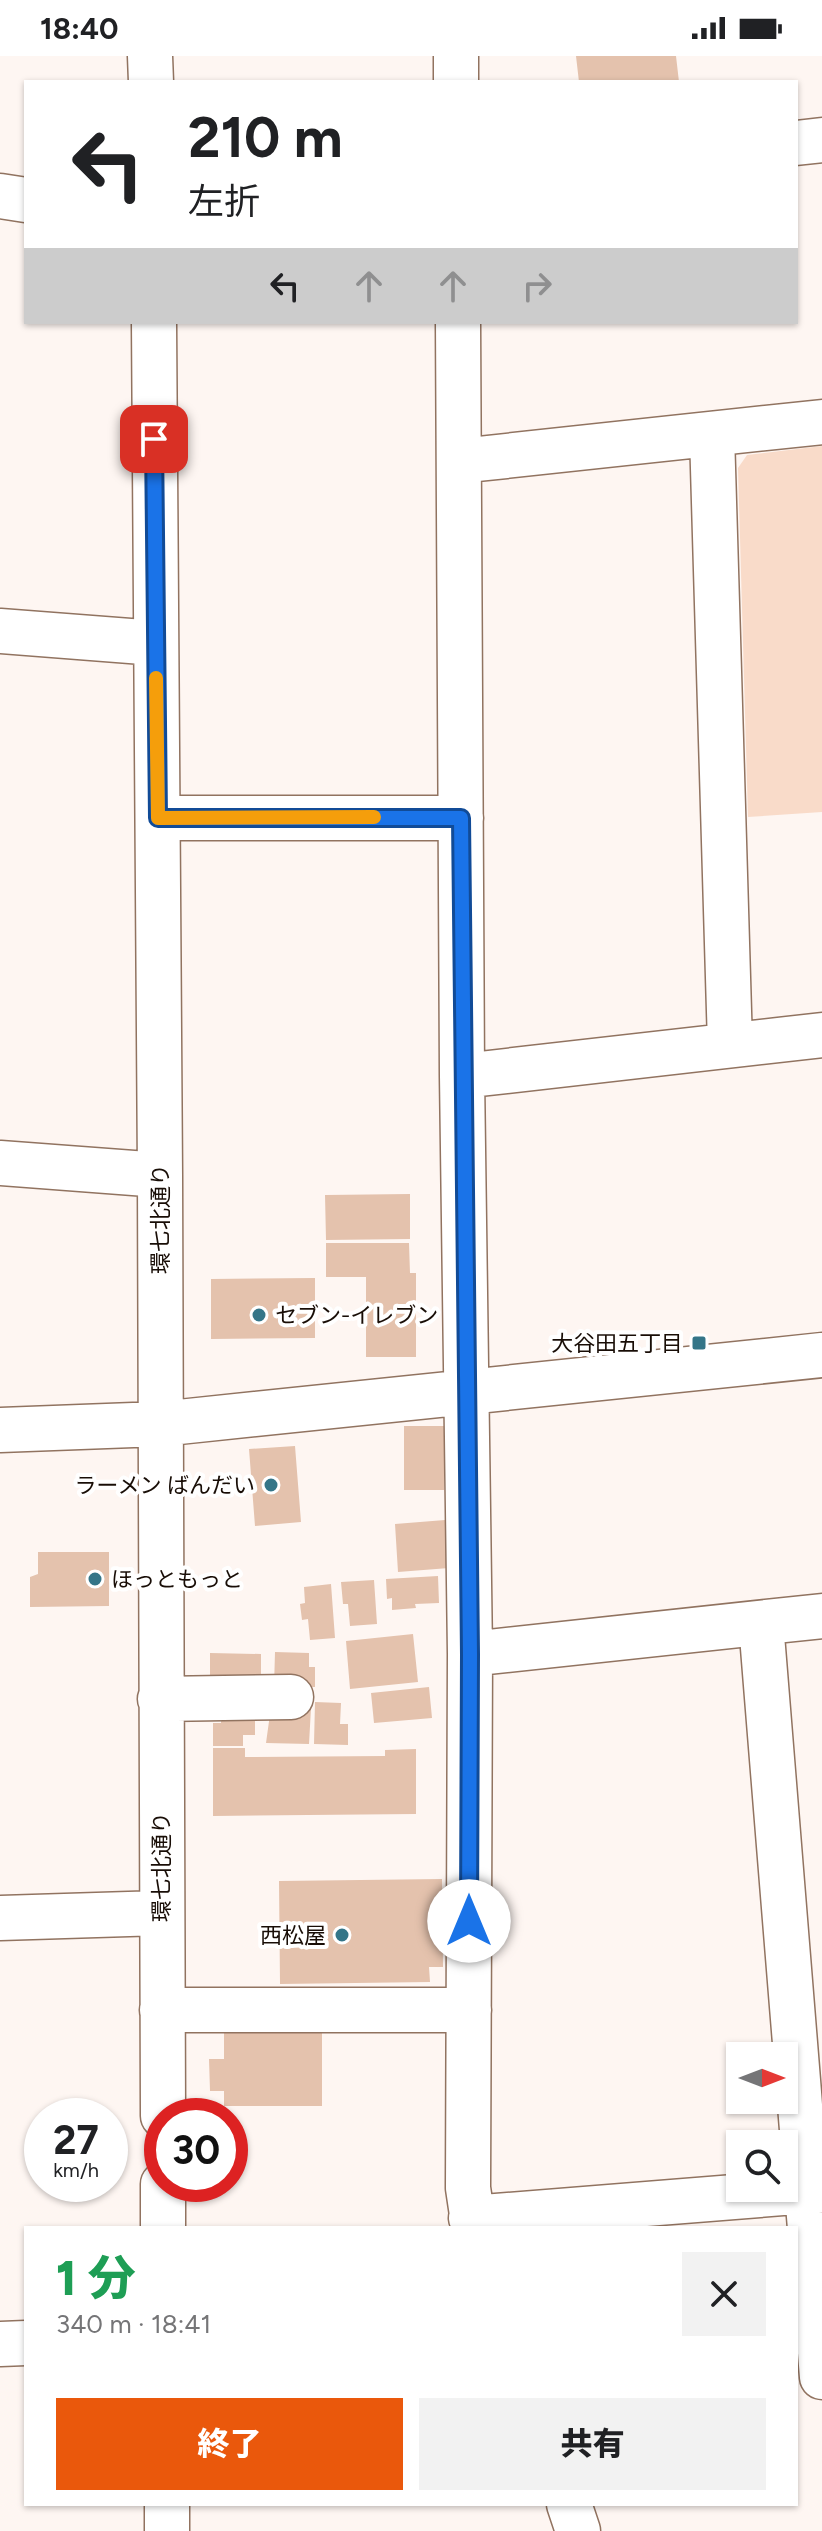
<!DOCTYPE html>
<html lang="ja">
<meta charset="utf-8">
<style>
:root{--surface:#fff;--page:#f2f2f2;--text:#202124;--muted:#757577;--accent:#ea580c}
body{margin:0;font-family:Figtree,"Noto Sans JP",sans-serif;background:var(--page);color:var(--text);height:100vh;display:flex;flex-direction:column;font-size:30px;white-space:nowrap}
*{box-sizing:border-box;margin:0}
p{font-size:26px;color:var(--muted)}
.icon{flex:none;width:44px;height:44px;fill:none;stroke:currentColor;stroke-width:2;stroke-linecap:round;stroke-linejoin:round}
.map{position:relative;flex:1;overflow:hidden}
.panel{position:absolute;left:24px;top:2170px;width:774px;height:280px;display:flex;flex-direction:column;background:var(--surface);border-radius:0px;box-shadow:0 2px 6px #0004}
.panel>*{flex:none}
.hud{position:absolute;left:24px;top:24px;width:774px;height:244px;border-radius:0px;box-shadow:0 2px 6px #0004;background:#fff;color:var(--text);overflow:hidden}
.needle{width:52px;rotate:90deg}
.buttons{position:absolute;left:726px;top:1986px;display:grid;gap:16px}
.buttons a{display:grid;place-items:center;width:72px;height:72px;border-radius:0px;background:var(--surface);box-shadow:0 2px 6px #0004;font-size:40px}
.speed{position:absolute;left:24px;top:2042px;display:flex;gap:16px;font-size:40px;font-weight:700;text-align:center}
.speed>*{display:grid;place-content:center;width:104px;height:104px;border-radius:50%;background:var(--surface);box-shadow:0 2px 6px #0004;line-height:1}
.speed small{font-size:20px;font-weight:400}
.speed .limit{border:12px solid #d22;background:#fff;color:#111}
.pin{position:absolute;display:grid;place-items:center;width:68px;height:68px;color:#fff;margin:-34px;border-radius:16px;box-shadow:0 4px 12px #0006}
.me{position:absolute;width:88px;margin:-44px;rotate:0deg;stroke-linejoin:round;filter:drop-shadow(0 0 6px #0008)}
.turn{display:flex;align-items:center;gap:28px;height:168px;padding:0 32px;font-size:36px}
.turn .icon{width:104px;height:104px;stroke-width:2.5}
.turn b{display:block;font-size:56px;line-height:68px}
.lanes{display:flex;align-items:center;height:76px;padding:0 32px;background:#0003;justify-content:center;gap:40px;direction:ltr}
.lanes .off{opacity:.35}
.round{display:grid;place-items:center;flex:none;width:84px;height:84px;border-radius:0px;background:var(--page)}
.headline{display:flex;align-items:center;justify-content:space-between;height:136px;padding:0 32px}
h1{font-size:48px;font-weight:800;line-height:60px;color:#1e9e55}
.action{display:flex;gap:16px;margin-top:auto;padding:16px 32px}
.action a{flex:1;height:92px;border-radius:0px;background:var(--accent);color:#fff;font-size:32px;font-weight:800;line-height:92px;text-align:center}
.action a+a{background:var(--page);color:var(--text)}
.status{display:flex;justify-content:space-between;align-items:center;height:56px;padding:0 40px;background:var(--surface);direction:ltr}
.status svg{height:22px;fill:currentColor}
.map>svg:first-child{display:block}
.green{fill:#f9dbc9}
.building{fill:#e4c2ad}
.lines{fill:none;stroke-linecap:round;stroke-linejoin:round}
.minor-casing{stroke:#917360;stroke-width:47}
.minor{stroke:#fff;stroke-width:44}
.route-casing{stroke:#114b97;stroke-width:20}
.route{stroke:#1a73e8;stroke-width:14}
.slow{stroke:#f59e0b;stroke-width:14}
.poi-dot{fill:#347588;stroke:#fff;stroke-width:3}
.labels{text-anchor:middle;stroke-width:8;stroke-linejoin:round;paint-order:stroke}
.street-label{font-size:22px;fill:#180d06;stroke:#fff}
.poi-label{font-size:22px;fill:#180d06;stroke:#fff;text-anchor:end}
</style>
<div class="status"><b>18:40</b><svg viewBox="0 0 49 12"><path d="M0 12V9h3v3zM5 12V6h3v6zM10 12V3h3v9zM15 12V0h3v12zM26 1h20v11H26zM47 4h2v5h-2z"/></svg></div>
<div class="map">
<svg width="822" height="2475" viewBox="0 0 822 2475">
<rect width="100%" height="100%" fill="#fef6f2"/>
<path class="green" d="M 822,390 L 822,756 L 748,761 L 738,412 L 747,399 Z"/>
<path class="building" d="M 576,0 L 676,0 L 679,26 L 579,26 Z
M 410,1138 L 410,1183 L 326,1184 L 325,1139 Z
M 326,1187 L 409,1187 L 410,1217 L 416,1217 L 416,1301 L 366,1301 L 366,1221 L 326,1221 Z
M 315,1222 L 315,1282 L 211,1283 L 211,1223 Z
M 404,1370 L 444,1370 L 444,1434 L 404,1434 Z
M 295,1390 L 301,1466 L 255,1470 L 249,1393 Z
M 445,1464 L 449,1512 L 398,1516 L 395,1468 Z
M 38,1496 L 109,1496 L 109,1550 L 30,1551 L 30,1521 L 38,1518 Z
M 438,1520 L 439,1547 L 415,1548 L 416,1552 L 392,1554 L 392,1542 L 387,1543 L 386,1523 Z
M 374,1524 L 377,1568 L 350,1570 L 348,1548 L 343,1548 L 341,1526 Z
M 331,1528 L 335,1582 L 310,1584 L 308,1563 L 302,1564 L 300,1548 L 305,1547 L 304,1531 Z
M 413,1578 L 418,1626 L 350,1633 L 346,1585 Z
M 275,1596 L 309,1597 L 309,1611 L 315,1611 L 315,1631 L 274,1631 Z
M 210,1597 L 261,1598 L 261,1629 L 210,1629 Z
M 429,1631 L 432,1662 L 374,1667 L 371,1637 Z
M 315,1646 L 341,1647 L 340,1668 L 348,1668 L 348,1689 L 314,1688 Z
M 271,1651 L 311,1652 L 309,1688 L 266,1687 Z
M 221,1653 L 255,1653 L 255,1679 L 243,1679 L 243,1690 L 213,1690 L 213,1667 L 221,1667 Z
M 213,1692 L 245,1692 L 245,1701 L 385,1700 L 385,1694 L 416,1693 L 416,1758 L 213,1760 Z
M 442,1823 L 443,1911 L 429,1911 L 430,1926 L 280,1928 L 279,1825 Z
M 224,1975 L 322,1975 L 322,2050 L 224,2050 L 224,2035 L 210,2035 L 209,2003 L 224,2003 Z"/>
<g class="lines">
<g class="minor-casing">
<path id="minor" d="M 150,0 L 151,26
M 456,0 L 456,26
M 796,87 L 822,84
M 0,140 L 26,144
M 154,266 L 160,1119 L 163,2060
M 458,266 L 462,1020 L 470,1598 L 468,2132 L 474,2172
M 712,378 L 730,989
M 459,405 L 822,366
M 0,575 L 156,587
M 158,762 L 461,762
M 462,1020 L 822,979
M 0,1107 L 160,1119
M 0,1374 L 160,1368 L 822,1299
M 761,1567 L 822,2321
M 470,1598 L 822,1560
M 160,1643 L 291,1641
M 0,1862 L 161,1857
M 162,1954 L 469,1954
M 163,2128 L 163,2172
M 471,2162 L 822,2134
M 0,2288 L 26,2287
M 167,2448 L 167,2475
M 569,2448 L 578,2475"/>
</g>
<use href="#minor" class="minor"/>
</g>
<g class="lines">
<g class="route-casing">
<path id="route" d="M 154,383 L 158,762 L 461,762 L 470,1598 L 469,1865"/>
</g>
<use href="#route" class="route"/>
<path class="slow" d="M 156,622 L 158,762 L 374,761"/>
</g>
<g class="poi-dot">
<circle cx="259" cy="1259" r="8"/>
<rect x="691" y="1279" width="16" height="16" rx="4"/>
<circle cx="271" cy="1429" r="8"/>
<circle cx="95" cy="1523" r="8"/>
<circle cx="342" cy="1879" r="8"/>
</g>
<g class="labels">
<g class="street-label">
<text transform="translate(160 1163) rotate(-90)" y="8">環七北通り</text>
<text transform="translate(161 1811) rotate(-90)" y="8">環七北通り</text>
</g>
<g class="poi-label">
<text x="275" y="1267" text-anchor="start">セブン-イレブン</text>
<text x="683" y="1295">大谷田五丁目</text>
<text x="255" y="1437">ラーメン ばんだい</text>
<text x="111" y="1531" text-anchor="start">ほっともっと</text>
<text x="326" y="1887">西松屋</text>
</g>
</g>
</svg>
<div class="buttons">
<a><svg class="needle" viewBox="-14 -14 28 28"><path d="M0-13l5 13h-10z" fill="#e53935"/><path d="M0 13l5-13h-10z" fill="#757577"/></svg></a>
<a><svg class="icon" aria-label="search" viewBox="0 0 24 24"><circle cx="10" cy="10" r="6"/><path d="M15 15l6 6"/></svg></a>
</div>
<div class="speed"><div>27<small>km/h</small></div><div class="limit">30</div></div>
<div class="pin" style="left:154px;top:383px;background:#d93025"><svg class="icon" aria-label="arrive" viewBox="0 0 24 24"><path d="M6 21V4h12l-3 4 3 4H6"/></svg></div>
<svg class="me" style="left:469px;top:1865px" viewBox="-20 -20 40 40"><circle r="19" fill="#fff"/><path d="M0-13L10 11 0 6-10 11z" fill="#1a73e8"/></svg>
<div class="hud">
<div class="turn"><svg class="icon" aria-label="left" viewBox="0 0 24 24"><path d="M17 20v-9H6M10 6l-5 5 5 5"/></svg><div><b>210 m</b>左折</div></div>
<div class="lanes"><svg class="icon" aria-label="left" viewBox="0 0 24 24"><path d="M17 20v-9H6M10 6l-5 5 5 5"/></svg><svg class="icon off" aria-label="ahead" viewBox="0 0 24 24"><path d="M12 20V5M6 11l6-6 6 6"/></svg><svg class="icon off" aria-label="ahead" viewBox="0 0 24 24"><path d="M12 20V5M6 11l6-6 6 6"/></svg><svg class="icon off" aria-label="right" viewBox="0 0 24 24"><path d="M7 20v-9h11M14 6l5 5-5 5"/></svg></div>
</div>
<section class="panel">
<div class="headline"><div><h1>1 分</h1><p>340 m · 18:41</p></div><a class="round"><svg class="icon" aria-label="close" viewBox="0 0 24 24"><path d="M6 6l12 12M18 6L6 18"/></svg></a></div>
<div class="action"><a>終了</a><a>共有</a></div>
</section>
</div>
